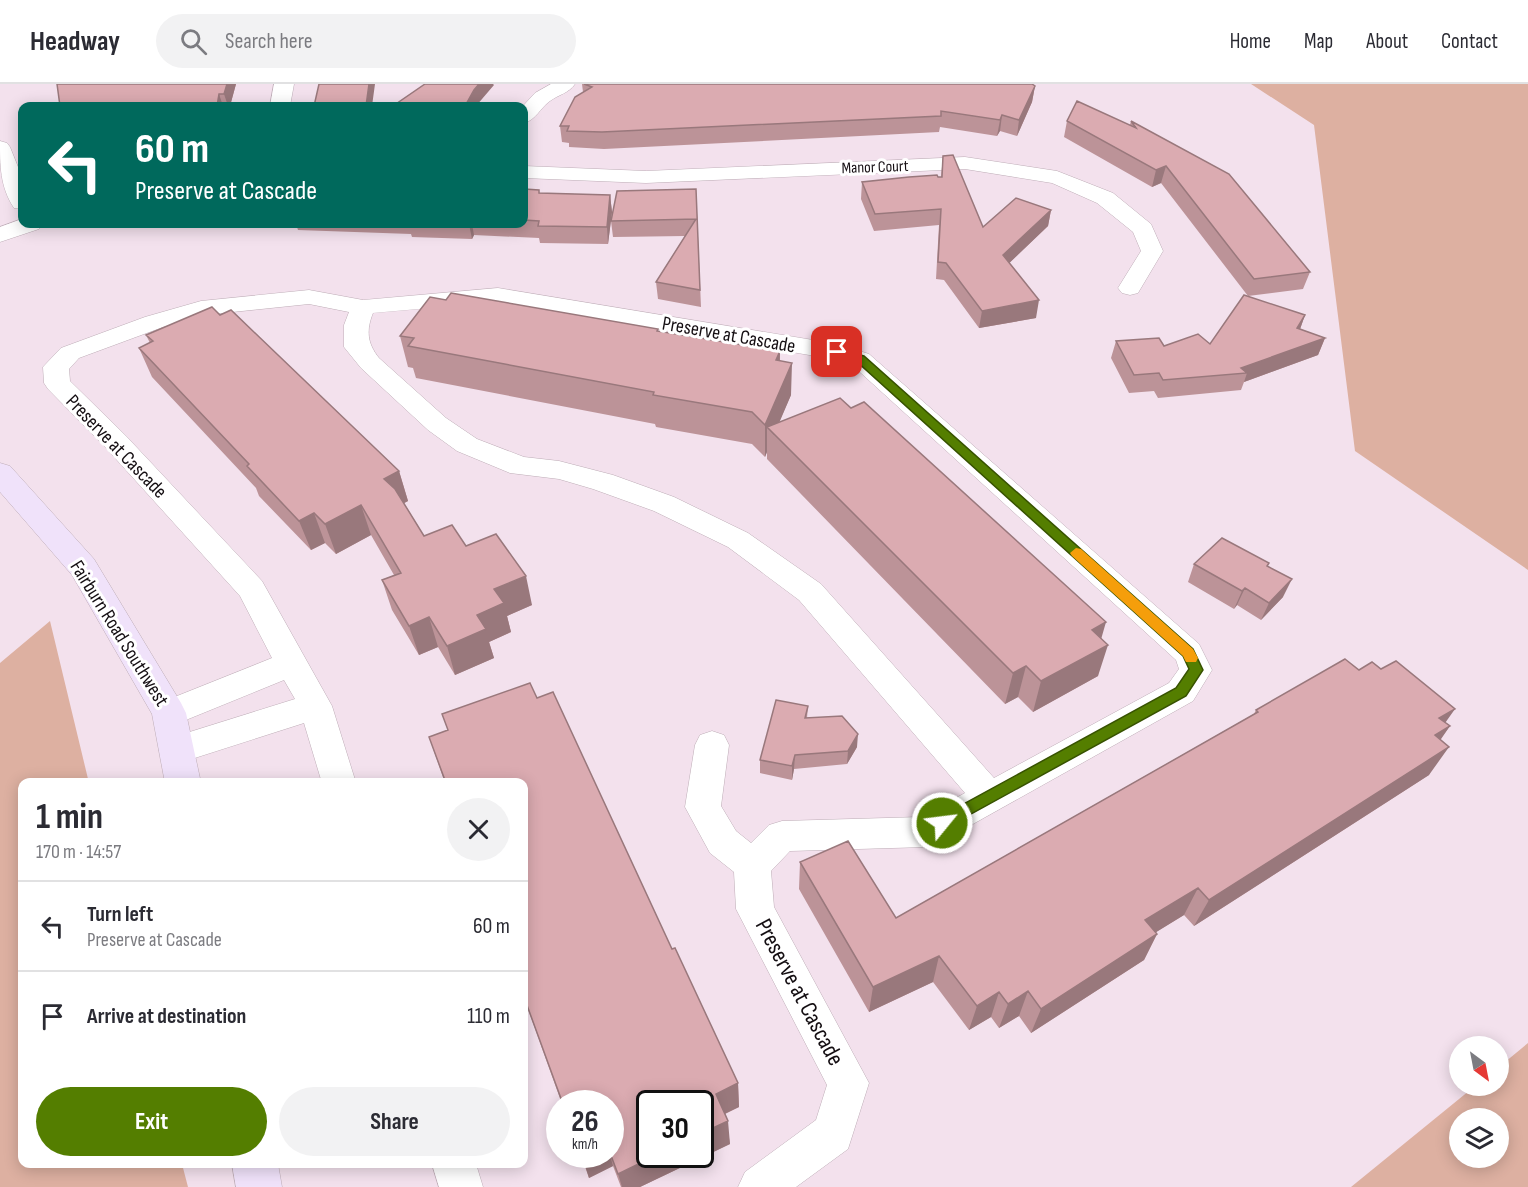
<!DOCTYPE html>
<meta charset="utf-8">
<style>
:root{--surface:#fff;--page:#f2f2f3;--text:#2b2b33;--muted:#7c7c81;--line:#e1e1e2;--accent:#547e00}
body{margin:0;font-family:"Sofia Sans Condensed",sans-serif;background:var(--page);color:var(--text);height:100vh;display:flex;flex-direction:column;font-size:22px;white-space:nowrap}
*{box-sizing:border-box;margin:0}
p{font-size:20px;color:var(--muted)}
.icon{flex:none;width:33px;height:33px;fill:none;stroke:currentColor;stroke-width:2;stroke-linecap:round;stroke-linejoin:round}
.map{position:relative;flex:1;overflow:hidden}
.details{position:absolute;left:18px;top:694px;width:510px;height:390px;display:flex;flex-direction:column;background:var(--surface);border-radius:12px;box-shadow:0 3px 15px #0003}
.details>*{flex:none}
.banner{position:absolute;left:18px;top:18px;width:510px;height:126px;border-radius:12px;box-shadow:0 3px 15px #0003;background:#00695c;color:#fff;overflow:hidden}
.needle{width:39px;rotate:148deg}
.buttons{position:absolute;left:1449px;top:952px;display:grid;gap:12px}
.buttons a{display:grid;place-items:center;width:60px;height:60px;border-radius:50%;background:var(--surface);box-shadow:0 3px 15px #0003;font-size:30px}
.speed{position:absolute;left:546px;top:1006px;display:flex;gap:12px;font-size:30px;font-weight:700;text-align:center}
.speed>*{display:grid;place-content:center;width:78px;height:78px;border-radius:50%;background:var(--surface);box-shadow:0 3px 15px #0003;line-height:1}
.speed small{font-size:15px;font-weight:400}
.speed .limit{border:3px solid #111;border-radius:9px;background:#fff;color:#111}
.pin{position:absolute;display:grid;place-items:center;width:51px;height:51px;color:#fff;margin:-26px;border-radius:12px;box-shadow:0 3px 9px #0006}
.me{position:absolute;width:66px;margin:-33px;rotate:61deg;stroke-linejoin:round;filter:drop-shadow(0 0 4px #0008)}
.turn{display:flex;align-items:center;gap:21px;height:126px;padding:0 18px;font-size:27px}
.turn .icon{width:78px;height:78px;stroke-width:2.5}
.turn b{display:block;font-size:42px;line-height:51px}
.round{display:grid;place-items:center;flex:none;width:63px;height:63px;border-radius:32px;background:var(--page)}
.headline{display:flex;align-items:center;justify-content:space-between;height:102px;padding:0 18px}
h1{font-size:36px;font-weight:700;line-height:45px}
.action{display:flex;gap:12px;margin-top:auto;padding:12px 18px}
.action a{flex:1;height:69px;border-radius:36px;background:var(--accent);color:#fff;font-size:24px;font-weight:700;line-height:69px;text-align:center}
.action a+a{background:var(--page);color:var(--text)}
ul{padding:0;list-style:none}
li{display:flex;align-items:center;gap:18px;height:90px;padding:0 18px;border-top:2px solid var(--line)}
li div{flex:1}
li b{display:block;font-size:22px}
li em{font-style:normal}
header{display:flex;align-items:center;gap:36px;box-sizing:border-box;height:84px;padding:0 30px;background:var(--surface);border-bottom:2px solid var(--line)}
header strong{font-size:28px}
nav{display:flex;gap:33px;margin-inline-start:auto;font-size:21px}
.search{width:420px;height:54px;background:var(--page);display:flex;align-items:center;gap:15px;box-sizing:border-box;padding:0 21px;border-radius:33px;color:var(--muted);font-size:22px}
.map>svg:first-child{display:block}
.green{fill:#ddb0a1;fill-rule:evenodd}
.lines{fill:none;stroke-linecap:round;stroke-linejoin:round}
.street-casing{stroke:#beadb7;stroke-width:1}
.secondary-casing{stroke:#beadb7;stroke-width:1}
.street{fill:#fff;fill-rule:evenodd}
.secondary{fill:#f0e2fa;fill-rule:evenodd}
.wall{fill:#bc9398}
.shaded-wall{fill:#99787c}
.building{fill:#dbabb1;stroke:#99787c;stroke-width:1.5}
.route{fill:#547e00;stroke:#375200;stroke-width:1.5}
.slow{fill:#f59e0b}
.labels{text-anchor:middle;stroke-width:6;stroke-linejoin:round;paint-order:stroke}
.far-street-label{font-size:16px;fill:#140e12;stroke:#fff}
.street-label{font-size:20px;fill:#140e12;stroke:#fff}
.near-street-label{font-size:24px;fill:#140e12;stroke:#fff}
</style>
<header>
<strong>Headway</strong>
<div class="search"><svg class="icon" aria-label="search" viewBox="0 0 24 24"><circle cx="10" cy="10" r="6"/><path d="M15 15l6 6"/></svg>Search here</div>
<nav><a>Home</a><a>Map</a><a>About</a><a>Contact</a></nav>
</header>
<div class="map">
<svg width="1528" height="1103" viewBox="0 0 1528 1103">
<rect width="100%" height="100%" fill="#f3e1ed"/>
<path class="green" d="M 1251,0 L 1528,0 L 1528,486 L 1355,367 L 1314,41 Z
M 50,537 L 89,699 L 22,699 L 22,1080 L 182,1080 L 188,1103 L 0,1103 L 0,579 Z
M 1528,959 L 1528,1103 L 1351,1103 L 1475,1002 L 1498,1002 L 1499,983 ZM 1460,1035 L 1498,1035 L 1498,1074 L 1460,1074 Z"/>
<g class="lines">
<g class="street-casing">
<path id="street" d="M 274,0 L 294,0 L 290,22 L 270,22 Z
M 551,0 L 575,0 C 569,9 558,11 550,17 C 540,24 536,36 524,39 L 523,22 L 535,9 Z
M 0,57 L 7,59 L 10,63 L 22,93 L 22,125 L 14,124 C 0,103 0,81 0,57 Z
M 965,73 L 1057,87 L 1113,109 L 1151,140 L 1163,167 L 1138,209 L 1130,211 L 1122,209 L 1118,204 L 1141,167 L 1133,148 L 1097,119 L 1052,99 L 965,85 L 646,99 L 524,94 L 524,82 L 646,87 Z
M 22,135 L 22,140 L 42,140 L 39,145 L 0,158 L 0,143 Z
M 498,204 L 837,260 L 869,270 L 1199,560 L 1212,586 L 1193,617 L 939,759 L 926,763 L 790,767 L 771,787 L 774,823 L 869,999 L 848,1065 L 796,1103 L 738,1103 L 745,1088 L 816,1036 L 827,1001 L 736,825 L 734,788 L 710,769 L 685,723 L 695,661 L 700,651 L 712,647 L 724,651 L 729,661 L 721,722 L 736,747 L 751,759 L 769,741 L 782,737 L 921,733 L 965,709 L 799,516 L 728,463 L 654,427 L 593,405 L 559,395 L 510,389 L 457,367 L 428,346 L 361,284 L 348,268 L 344,263 L 344,241 L 349,228 L 309,220 L 204,231 L 163,243 L 79,274 L 69,285 L 70,297 L 126,352 L 262,497 L 332,622 L 356,699 L 322,699 L 304,639 L 176,680 L 164,676 L 159,666 L 164,656 L 295,615 L 284,596 L 181,638 L 169,642 L 157,638 L 152,629 L 157,620 L 272,574 L 240,512 L 106,364 L 48,305 L 44,299 L 43,283 L 61,264 L 145,233 L 201,217 L 309,206 L 363,216 ZM 498,218 L 833,275 L 851,280 L 1176,576 L 1179,585 L 1169,599 L 994,694 L 821,500 L 748,449 L 674,413 L 613,391 L 559,377 L 524,373 L 477,355 L 446,334 L 379,274 C 367,259 366,246 373,229 Z
M 432,1080 L 476,1080 L 483,1103 L 439,1103 Z"/>
</g>
<g class="secondary-casing">
<path id="secondary" d="M 0,379 L 10,382 L 94,475 L 181,619 L 186,629 L 201,699 L 165,699 L 152,630 L 72,491 L 0,408 Z
M 232,1080 L 278,1080 L 282,1103 L 236,1103 Z"/>
</g>
<use href="#street" class="street"/>
<use href="#secondary" class="secondary"/>
</g>
<path class="wall" d="M 236,0 L 230,22 L 60,22 Z
M 582,0 L 1035,2 L 1032,18 L 1017,52 L 1000,47 L 997,52 L 940,43 L 939,48 L 604,65 L 569,63 L 569,59 L 562,58 L 560,42 L 583,8 Z
M 1067,37 L 1130,41 L 1131,37 L 1310,188 L 1303,205 L 1248,212 L 1161,99 L 1152,103 L 1064,53 Z
M 943,72 L 983,143 L 1051,126 L 1048,142 L 1009,179 L 1036,234 L 979,244 L 944,196 L 936,195 L 939,141 L 874,147 L 861,115 L 862,98 L 941,93 Z
M 524,105 L 540,109 L 610,111 L 612,128 L 608,160 L 540,159 L 539,154 L 474,151 L 472,155 L 412,153 L 411,150 L 298,146 L 296,140 L 524,140 Z
M 696,105 L 701,223 L 658,215 L 656,198 L 685,152 L 613,153 L 611,137 Z
M 212,140 L 289,140 L 289,141 L 213,144 Z
M 1305,231 L 1300,245 L 1325,254 L 1318,271 L 1244,298 L 1241,306 L 1158,314 L 1154,307 L 1129,309 L 1111,274 L 1116,257 L 1164,262 L 1210,260 Z
M 658,247 L 780,267 L 780,277 L 791,311 L 779,338 L 1101,554 L 1098,592 L 1033,628 L 1018,613 L 1005,620 L 767,375 L 767,368 L 765,373 L 752,360 L 656,343 L 655,340 L 416,294 L 413,284 L 408,283 L 400,252 Z
M 146,251 L 399,387 L 408,417 L 404,419 L 424,452 L 466,462 L 532,521 L 507,532 L 511,548 L 489,558 L 494,574 L 455,591 L 438,563 L 419,571 L 392,526 L 382,496 L 394,491 L 371,451 L 336,470 L 325,459 L 311,466 L 259,412 L 256,404 L 152,293 L 139,264 L 150,259 Z
M 1269,479 L 1268,482 L 1283,513 L 1261,536 L 1237,521 L 1234,525 L 1188,498 L 1194,480 Z
M 1359,586 L 1445,638 L 1450,642 L 1440,655 L 1429,691 L 1194,842 L 1184,831 L 1156,848 L 1157,850 L 1144,876 L 1031,949 L 1019,932 L 999,944 L 991,933 L 969,946 L 933,898 L 869,928 L 799,805 L 800,778 L 896,834 L 1254,630 L 1256,626 Z
M 537,614 L 672,865 L 738,999 L 739,1023 L 725,1030 L 730,1060 L 640,1103 L 621,1103 L 613,1082 L 589,1094 L 581,1071 L 610,1071 L 610,1020 L 562,1020 L 524,914 L 524,699 L 445,699 L 429,653 L 448,646 L 442,630 Z
M 808,622 L 807,634 L 857,663 L 847,680 L 794,685 L 792,696 L 760,689 L 760,676 Z"/>
<path class="shaded-wall" d="M 227,0 L 236,0 L 230,22 L 228,22 L 224,10 Z
M 369,0 L 375,0 L 372,22 L 366,22 Z
M 479,0 L 493,0 L 494,1 L 476,22 L 465,22 L 474,6 Z
M 1035,2 L 1032,18 L 1017,52 L 1019,36 Z
M 219,10 L 223,22 L 217,22 Z
M 1002,31 L 1000,47 L 997,52 L 1000,36 Z
M 1166,82 L 1161,99 L 1152,103 L 1156,86 Z
M 610,111 L 612,128 L 608,160 L 607,143 Z
M 1051,126 L 1048,142 L 1000,188 L 1003,171 Z
M 469,140 L 472,140 L 474,151 L 472,155 Z
M 1039,216 L 1036,234 L 979,244 L 982,227 Z
M 1305,231 L 1299,248 L 1297,244 Z
M 1325,254 L 1318,271 L 1244,298 L 1247,289 L 1241,284 Z
M 780,267 L 779,299 L 776,276 Z
M 792,279 L 791,311 L 774,351 L 767,343 L 767,368 L 765,373 L 765,341 Z
M 399,387 L 408,417 L 393,425 L 384,395 Z
M 361,421 L 371,451 L 336,470 L 325,440 Z
M 314,429 L 325,459 L 311,466 L 299,437 Z
M 526,492 L 532,521 L 507,532 L 511,548 L 489,558 L 494,574 L 455,591 L 447,562 L 477,531 L 494,505 Z
M 1292,495 L 1283,513 L 1261,536 L 1269,519 Z
M 1245,504 L 1237,521 L 1234,525 L 1242,507 Z
M 429,533 L 438,563 L 419,571 L 409,542 Z
M 1106,538 L 1098,566 L 1108,561 L 1098,592 L 1033,628 L 1041,597 L 1092,546 Z
M 1026,582 L 1018,613 L 1005,620 L 1013,589 Z
M 1455,625 L 1438,649 L 1450,642 L 1430,671 L 1439,634 Z
M 858,650 L 857,663 L 847,680 L 848,667 Z
M 1449,663 L 1429,691 L 1194,842 L 1209,816 Z
M 795,671 L 794,685 L 792,696 L 792,682 Z
M 1198,804 L 1184,831 L 1132,863 L 1145,836 Z
M 1157,850 L 1144,876 L 1031,949 L 1041,925 Z
M 939,872 L 933,898 L 869,928 L 873,903 Z
M 1028,907 L 1019,932 L 999,944 L 1008,920 Z
M 999,908 L 991,933 L 969,946 L 977,922 Z
M 738,999 L 739,1023 L 718,1033 L 716,1010 Z
M 728,1037 L 730,1060 L 640,1103 L 622,1103 L 618,1090 L 657,1071 L 700,1071 L 700,1050 Z
M 584,1071 L 610,1071 L 613,1082 L 589,1094 L 582,1072 Z"/>
<path class="building" d="M 57,0 L 227,0 L 224,10 L 219,10 L 217,22 L 60,22 Z
M 319,0 L 369,0 L 366,22 L 314,22 Z
M 425,0 L 479,0 L 474,6 L 465,22 L 393,22 Z
M 584,0 L 1032,0 L 1035,2 L 1019,36 L 1002,31 L 1000,36 L 941,27 L 941,32 L 602,48 L 567,47 L 569,42 L 560,42 L 575,13 L 592,3 Z
M 1077,17 L 1136,44 L 1131,37 L 1229,90 L 1310,188 L 1254,195 L 1166,82 L 1156,86 L 1067,37 Z
M 953,71 L 983,143 L 1016,114 L 1051,126 L 1003,171 L 1039,216 L 982,227 L 946,179 L 938,178 L 941,125 L 875,130 L 862,98 L 909,93 L 937,91 L 938,93 L 942,93 L 943,72 Z
M 524,105 L 539,106 L 539,109 L 610,111 L 607,143 L 538,142 L 539,137 L 524,136 Z
M 696,105 L 700,206 L 656,198 L 696,135 L 611,137 L 617,107 Z
M 451,209 L 658,245 L 657,247 L 780,267 L 776,276 L 792,279 L 765,341 L 752,328 L 653,311 L 654,308 L 408,262 L 414,254 L 400,252 L 430,213 L 446,216 Z
M 1244,211 L 1305,231 L 1297,244 L 1325,254 L 1241,284 L 1247,289 L 1163,296 L 1159,289 L 1134,291 L 1116,257 L 1159,254 L 1164,262 L 1198,250 L 1210,260 Z
M 212,223 L 220,231 L 231,226 L 399,387 L 384,395 L 395,405 L 424,452 L 452,441 L 466,462 L 496,450 L 526,492 L 494,505 L 504,519 L 477,531 L 486,545 L 447,562 L 429,533 L 409,542 L 382,496 L 401,489 L 361,421 L 325,440 L 314,429 L 299,437 L 247,382 L 249,380 L 139,264 L 153,257 L 146,251 Z
M 840,314 L 851,324 L 864,318 L 1106,538 L 1092,546 L 1108,561 L 1041,597 L 1026,582 L 1013,589 L 767,343 Z
M 1222,454 L 1269,479 L 1267,482 L 1292,495 L 1269,519 L 1245,504 L 1242,507 L 1194,480 Z
M 1345,575 L 1359,586 L 1372,578 L 1381,585 L 1396,577 L 1455,625 L 1439,634 L 1450,642 L 1435,651 L 1449,663 L 1209,816 L 1198,804 L 1145,836 L 1157,850 L 1041,925 L 1028,907 L 1008,920 L 999,908 L 977,922 L 939,872 L 873,903 L 800,778 L 848,757 L 896,834 L 1258,628 L 1256,626 Z
M 530,599 L 537,614 L 553,608 L 672,865 L 675,864 L 738,999 L 716,1010 L 728,1037 L 700,1050 L 700,1020 L 650,1020 L 650,1071 L 657,1071 L 618,1090 L 610,1069 L 610,1020 L 563,1020 L 524,913 L 524,699 L 446,699 L 429,653 L 448,646 L 442,630 Z
M 776,616 L 808,622 L 805,634 L 842,632 L 858,650 L 848,667 L 795,671 L 792,682 L 760,676 Z"/>
<path class="route" d="M 837,265 L 864,272 L 1193,565 L 1203,586 L 1186,612 L 942,746 L 936,744 L 934,739 L 936,735 L 1176,604 L 1189,585 L 1183,572 L 856,277 L 834,270 L 834,266 Z"/>
<path class="slow" d="M 1076,464 L 1081,465 L 1193,565 L 1198,574 L 1196,578 L 1186,578 L 1183,572 L 1072,472 L 1070,469 Z"/>
<g class="labels">
<g class="far-street-label">
<text transform="translate(875 82) rotate(-2)" y="6">Manor Court</text>
</g>
<g class="street-label">
<text transform="translate(729 250) rotate(10)" y="7">Preserve at Cascade</text>
<text transform="translate(117 362) rotate(46)" y="7">Preserve at Cascade</text>
<text transform="translate(120 549) rotate(58)" y="7">Fairburn Road Southwest</text>
</g>
<g class="near-street-label">
<text transform="translate(800 908) rotate(62)" y="8">Preserve at Cascade</text>
</g>
</g>
</svg>
<div class="buttons">
<a><svg class="needle" viewBox="-14 -14 28 28"><path d="M0-13l5 13h-10z" fill="#e53935"/><path d="M0 13l5-13h-10z" fill="#7c7c81"/></svg></a>
<a><svg class="icon" aria-label="layers" viewBox="0 0 24 24"><path d="M12 4l9 5-9 5-9-5zM3 14l9 5 9-5"/></svg></a>
</div>
<div class="speed"><div>26<small>km/h</small></div><div class="limit">30</div></div>
<div class="pin" style="left:837px;top:268px;background:#d93025"><svg class="icon" aria-label="arrive" viewBox="0 0 24 24"><path d="M6 21V4h12l-3 4 3 4H6"/></svg></div>
<svg class="me" style="left:942px;top:739px" viewBox="-20 -20 40 40"><circle r="17" fill="#547e00" stroke="#fff" stroke-width="3"/><path d="M0-11L8 9 0 5-8 9z" fill="#fff"/></svg>
<div class="banner">
<div class="turn"><svg class="icon" aria-label="left" viewBox="0 0 24 24"><path d="M17 20v-9H6M10 6l-5 5 5 5"/></svg><div><b>60 m</b>Preserve at Cascade</div></div>
</div>
<section class="details">
<div class="headline"><div><h1>1 min</h1><p>170 m · 14:57</p></div><a class="round"><svg class="icon" aria-label="close" viewBox="0 0 24 24"><path d="M6 6l12 12M18 6L6 18"/></svg></a></div>
<ul>
<li><svg class="icon" aria-label="left" viewBox="0 0 24 24"><path d="M17 20v-9H6M10 6l-5 5 5 5"/></svg><div><b>Turn left</b><p>Preserve at Cascade</p></div><em>60 m</em></li>
<li><svg class="icon" aria-label="arrive" viewBox="0 0 24 24"><path d="M6 21V4h12l-3 4 3 4H6"/></svg><div><b>Arrive at destination</b></div><em>110 m</em></li>
</ul>
<div class="action"><a>Exit</a><a>Share</a></div>
</section>
</div>
